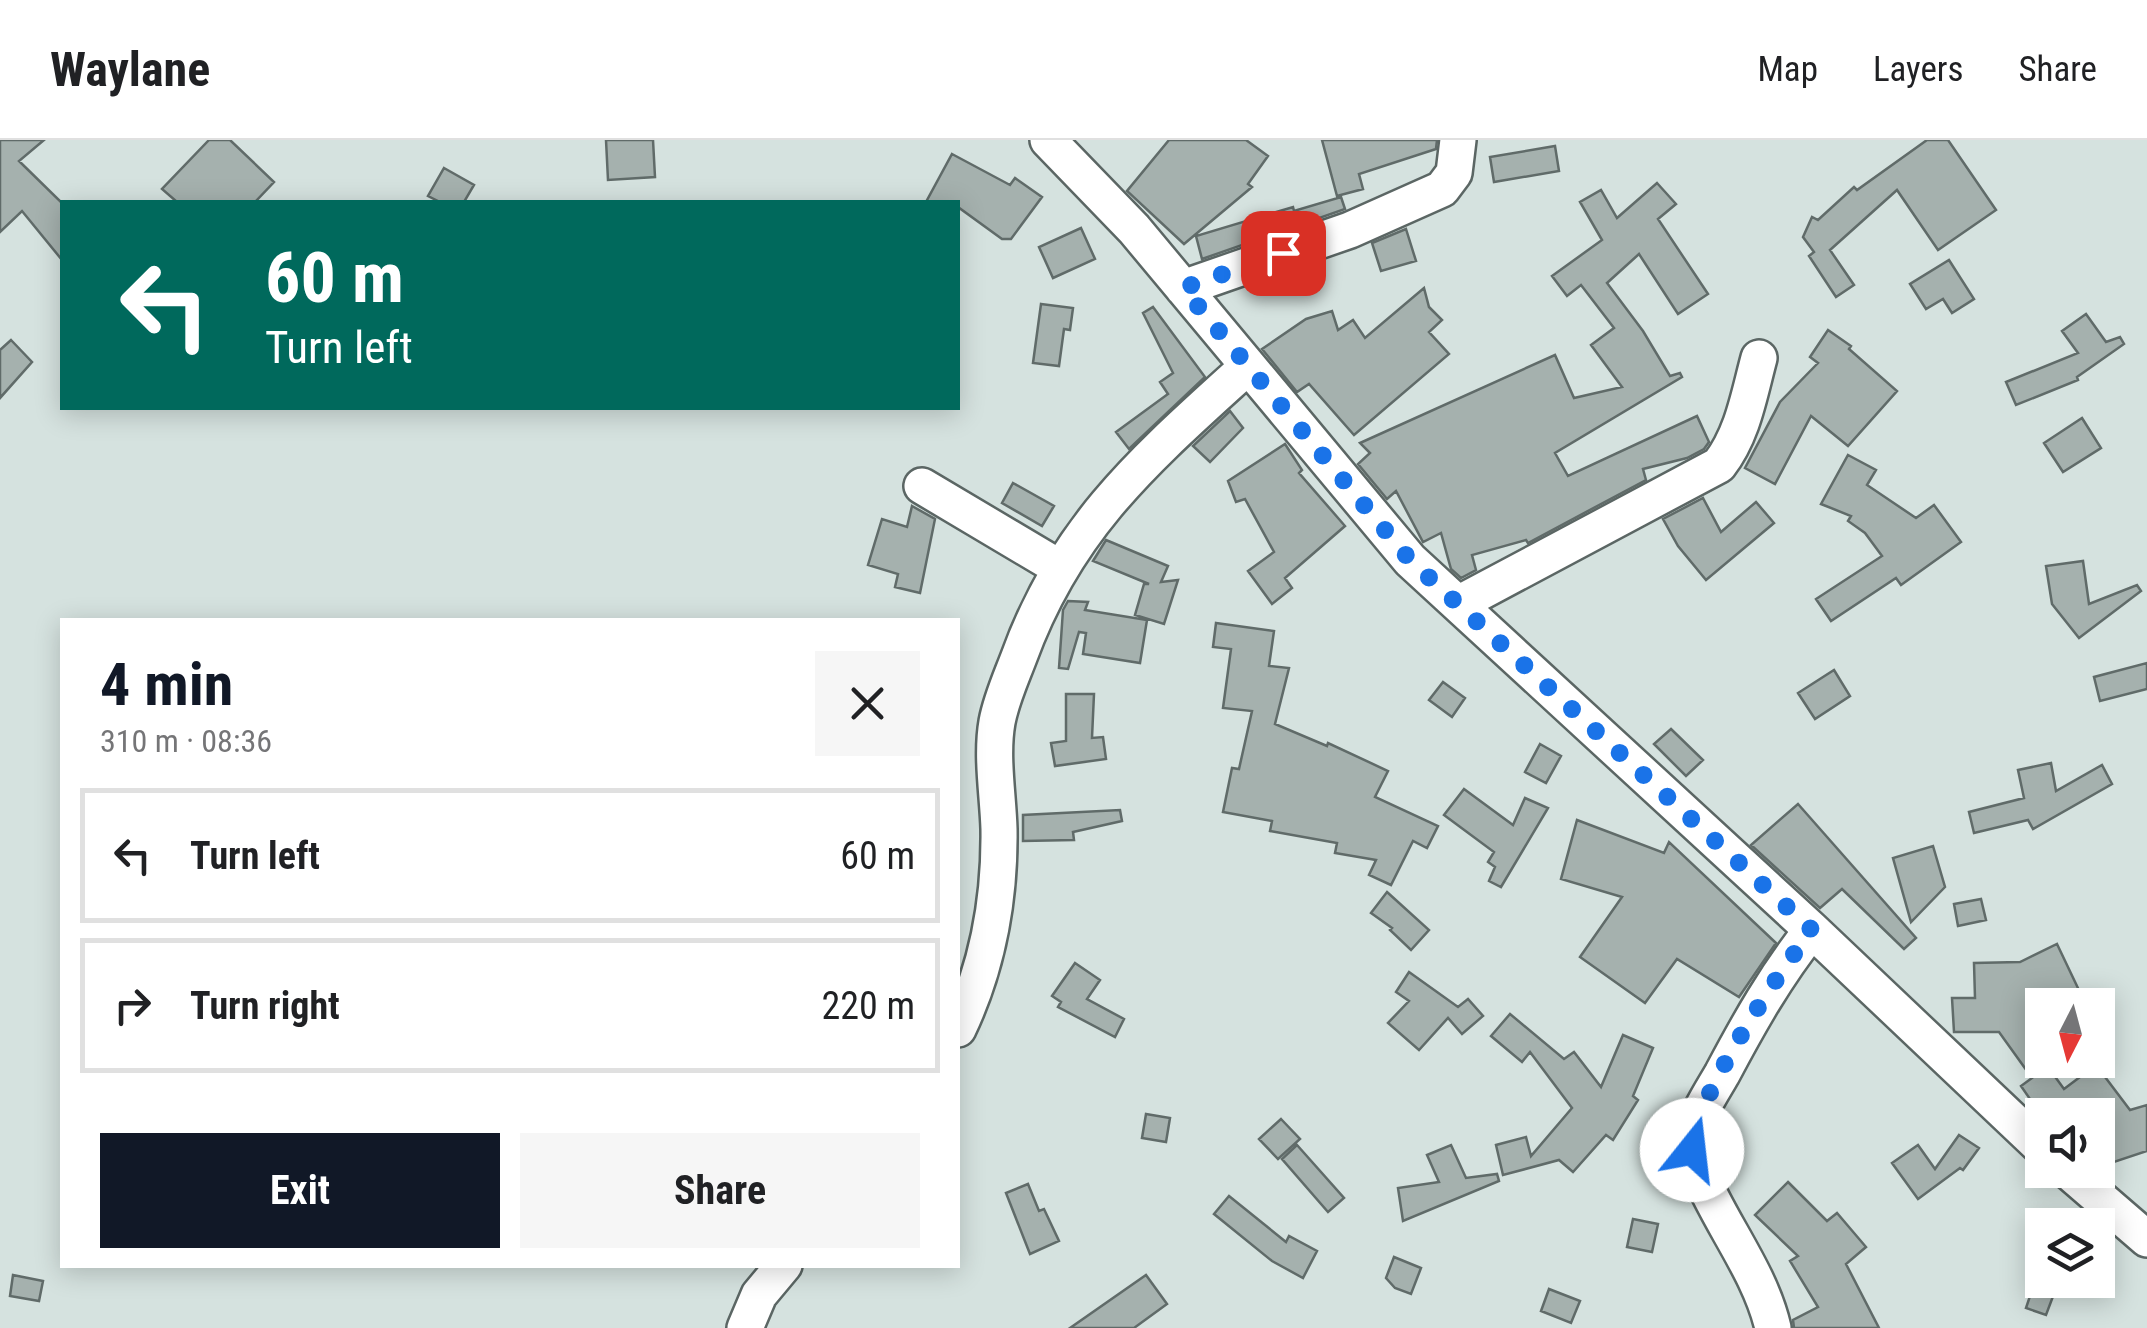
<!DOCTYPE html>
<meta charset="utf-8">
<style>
:root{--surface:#fff;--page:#f6f6f6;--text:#202124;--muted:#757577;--line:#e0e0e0;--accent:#111827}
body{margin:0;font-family:"Roboto Condensed",sans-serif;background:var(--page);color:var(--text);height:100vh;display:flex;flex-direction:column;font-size:38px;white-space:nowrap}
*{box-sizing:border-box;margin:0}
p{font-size:32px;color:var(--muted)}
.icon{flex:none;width:55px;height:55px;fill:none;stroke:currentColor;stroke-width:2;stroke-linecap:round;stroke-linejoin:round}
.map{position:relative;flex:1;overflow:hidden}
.sheet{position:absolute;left:60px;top:478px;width:900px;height:650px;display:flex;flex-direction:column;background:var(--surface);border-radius:0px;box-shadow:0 5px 25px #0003}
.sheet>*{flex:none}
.hud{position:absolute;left:60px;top:60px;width:900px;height:210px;border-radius:0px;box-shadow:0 5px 25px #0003;background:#00695c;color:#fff;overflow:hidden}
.needle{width:65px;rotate:186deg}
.fabs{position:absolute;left:2025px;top:848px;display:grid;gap:20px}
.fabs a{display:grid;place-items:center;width:90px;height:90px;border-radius:0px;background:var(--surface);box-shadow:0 5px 25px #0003;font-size:50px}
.pin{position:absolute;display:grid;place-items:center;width:85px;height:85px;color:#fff;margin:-42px;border-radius:20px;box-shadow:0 5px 15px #0006}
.me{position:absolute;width:110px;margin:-55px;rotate:16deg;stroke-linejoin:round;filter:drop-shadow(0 0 8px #0008)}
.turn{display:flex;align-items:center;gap:35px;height:210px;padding:0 40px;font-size:45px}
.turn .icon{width:130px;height:130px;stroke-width:2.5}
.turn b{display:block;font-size:70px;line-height:85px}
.round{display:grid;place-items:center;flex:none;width:105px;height:105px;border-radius:0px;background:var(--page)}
.head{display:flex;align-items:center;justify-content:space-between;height:170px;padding:0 40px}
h1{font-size:60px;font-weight:700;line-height:75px;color:var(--accent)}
.action{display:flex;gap:20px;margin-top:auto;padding:20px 40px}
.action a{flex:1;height:115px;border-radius:0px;background:var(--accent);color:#fff;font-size:40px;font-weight:700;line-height:115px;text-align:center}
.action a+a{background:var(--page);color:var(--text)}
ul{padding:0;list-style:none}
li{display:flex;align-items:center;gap:30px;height:135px;margin:0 20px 15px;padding:0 20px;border:5px solid var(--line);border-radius:0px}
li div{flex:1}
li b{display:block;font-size:38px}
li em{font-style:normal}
header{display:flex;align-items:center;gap:60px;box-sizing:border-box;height:140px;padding:0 50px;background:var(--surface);border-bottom:2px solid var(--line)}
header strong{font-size:48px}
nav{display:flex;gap:55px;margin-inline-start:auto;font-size:35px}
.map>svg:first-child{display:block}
.building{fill:#a5b1ae;stroke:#606b69;stroke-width:2.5}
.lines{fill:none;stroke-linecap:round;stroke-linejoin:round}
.minor-casing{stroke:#5b6664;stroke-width:40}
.minor{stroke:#fff;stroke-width:35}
.route{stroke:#1a73e8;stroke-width:18;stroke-dasharray:0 32.4}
</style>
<header>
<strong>Waylane</strong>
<nav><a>Map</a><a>Layers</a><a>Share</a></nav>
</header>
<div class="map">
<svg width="2147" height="1188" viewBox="0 0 2147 1188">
<rect width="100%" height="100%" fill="#d5e2df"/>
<path class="building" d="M 0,0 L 44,0 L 19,21 L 62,63 L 62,120 L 22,71 L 0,92 Z
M 209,0 L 230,0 L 274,42 L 255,62 L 177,62 L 162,49 Z
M 606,0 L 653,0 L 655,37 L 608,40 Z
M 1169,0 L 1246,0 L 1268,16 L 1248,44 L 1252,47 L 1184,104 L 1127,51 Z
M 1322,0 L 1437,0 L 1436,9 L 1359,34 L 1363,49 L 1337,56 Z
M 1927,0 L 1948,0 L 1996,70 L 1938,110 L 1897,50 L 1830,110 L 1854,145 L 1836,157 L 1809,116 L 1814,112 L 1803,97 L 1812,77 L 1818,80 L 1854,47 L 1857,50 Z
M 1555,6 L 1559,31 L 1494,42 L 1490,17 Z
M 952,14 L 1010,45 L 1015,38 L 1042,57 L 1011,99 L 1002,99 L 958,67 L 958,62 L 926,62 Z
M 444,28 L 474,45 L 464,62 L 440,62 L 428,56 Z
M 1657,43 L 1676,64 L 1658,79 L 1708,154 L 1678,174 L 1639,114 L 1607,143 L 1643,191 L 1670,236 L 1680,233 L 1682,237 L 1555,313 L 1568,336 L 1697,276 L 1709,302 L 1704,309 L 1687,318 L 1643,329 L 1646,340 L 1528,403 L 1526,400 L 1472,415 L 1476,430 L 1461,438 L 1451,429 L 1441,393 L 1423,402 L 1396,351 L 1387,359 L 1358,324 L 1370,313 L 1360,303 L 1555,215 L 1574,258 L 1622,247 L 1591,205 L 1614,188 L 1581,145 L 1567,156 L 1552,136 L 1602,100 L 1580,62 L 1601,50 L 1617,78 Z
M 1341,57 L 1345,69 L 1202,119 L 1196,96 L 1293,67 L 1294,71 Z
M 1081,88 L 1095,119 L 1053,138 L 1039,107 Z
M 1406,89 L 1416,121 L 1381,131 L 1372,103 Z
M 1949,120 L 1974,159 L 1952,173 L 1943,159 L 1926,169 L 1910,144 Z
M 1424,148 L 1429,167 L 1442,180 L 1429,192 L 1449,214 L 1354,295 L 1309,244 L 1297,252 L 1262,209 L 1306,179 L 1332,171 L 1338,190 L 1353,180 L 1365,198 Z
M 1041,164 L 1073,168 L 1070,190 L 1064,189 L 1059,226 L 1033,223 Z
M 1153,167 L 1205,237 L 1129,309 L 1116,292 L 1168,254 L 1160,242 L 1173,233 L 1143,173 Z
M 2086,174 L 2106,202 L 2120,197 L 2124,204 L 2077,237 L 2078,240 L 2016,265 L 2006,242 L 2078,213 L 2062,191 Z
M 1828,190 L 1851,206 L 1849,209 L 1897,251 L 1848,306 L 1811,276 L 1775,344 L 1745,328 L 1780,262 L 1818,223 L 1810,217 Z
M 11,200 L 32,222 L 0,258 L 0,210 Z
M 1230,271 L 1243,288 L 1210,322 L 1193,306 Z
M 2082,278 L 2101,308 L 2063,332 L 2044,303 Z
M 1285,304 L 1302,330 L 1299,333 L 1345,386 L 1285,438 L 1292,448 L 1272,464 L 1248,431 L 1274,412 L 1245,359 L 1236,362 L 1228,341 Z
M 1848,315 L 1876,330 L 1867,345 L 1916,378 L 1934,365 L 1961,402 L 1901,445 L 1896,438 L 1831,481 L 1816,459 L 1882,416 L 1865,393 L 1848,381 L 1851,376 L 1821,364 Z
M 1013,343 L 1054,366 L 1042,386 L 1002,363 Z
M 1703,358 L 1721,392 L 1756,362 L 1774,383 L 1706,440 L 1678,406 L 1663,379 Z
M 912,366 L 935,379 L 920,453 L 895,447 L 898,434 L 868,425 L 882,379 L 907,387 Z
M 1106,400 L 1168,426 L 1161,442 L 1178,440 L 1164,484 L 1135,475 L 1144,444 L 1149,444 L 1093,421 Z
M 2083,421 L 2089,464 L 2137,445 L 2141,451 L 2079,498 L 2052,464 L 2046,426 Z
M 1068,461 L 1088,462 L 1085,470 L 1147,480 L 1140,523 L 1083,514 L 1086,493 L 1079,492 L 1068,529 L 1059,528 L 1063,470 Z
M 1216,483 L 1274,491 L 1269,526 L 1289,528 L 1275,584 L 1327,606 L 1328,603 L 1388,631 L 1375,657 L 1438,686 L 1427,708 L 1413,701 L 1391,745 L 1369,735 L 1376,720 L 1335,713 L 1337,703 L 1270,691 L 1272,681 L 1223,672 L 1232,628 L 1239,629 L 1252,571 L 1223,568 L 1231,509 L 1213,507 Z
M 2147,523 L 2147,549 L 2100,561 L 2094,537 Z
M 1834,530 L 1850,556 L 1815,579 L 1798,553 Z
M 1443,542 L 1465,558 L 1452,577 L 1429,560 Z
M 1066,554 L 1094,554 L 1092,598 L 1103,597 L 1106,619 L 1055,626 L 1051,603 L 1066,601 Z
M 1671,589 L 1703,620 L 1686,636 L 1654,604 Z
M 1540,604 L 1561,616 L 1546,643 L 1525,632 Z
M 2051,623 L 2056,651 L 2102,625 L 2112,644 L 2033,689 L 2028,680 L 1974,693 L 1969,672 L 2024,658 L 2018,630 Z
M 1464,649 L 1513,685 L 1525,658 L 1548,668 L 1501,747 L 1489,741 L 1495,727 L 1488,722 L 1494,712 L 1444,675 Z
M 1798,664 L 1916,798 L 1904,809 L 1842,749 L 1820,768 L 1751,705 Z
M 1120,670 L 1122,681 L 1073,692 L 1074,700 L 1023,701 L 1023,675 Z
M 1577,680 L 1664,713 L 1669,702 L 1776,803 L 1739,857 L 1677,819 L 1645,863 L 1580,817 L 1622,757 L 1561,739 Z
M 1933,706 L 1945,747 L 1911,782 L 1893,718 Z
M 1387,752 L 1429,790 L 1411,810 L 1390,790 L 1392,788 L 1371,773 Z
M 1981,759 L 1986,780 L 1958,786 L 1954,764 Z
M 2057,804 L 2086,865 L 2042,865 L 2042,931 L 2048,927 L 2064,949 L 2096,925 L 2130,970 L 2147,965 L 2147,1011 L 2111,1023 L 2098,975 L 2041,975 L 2021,946 L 2032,938 L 1999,892 L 1954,892 L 1952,858 L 1975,858 L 1974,823 L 2020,822 Z
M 1075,823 L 1100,840 L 1087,859 L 1124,879 L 1115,897 L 1058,867 L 1061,862 L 1052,856 Z
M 1409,832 L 1458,867 L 1468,859 L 1483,876 L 1462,894 L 1448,878 L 1419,910 L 1388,883 L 1409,861 L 1396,852 Z
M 1510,874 L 1564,919 L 1574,912 L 1601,947 L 1623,895 L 1653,908 L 1633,956 L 1638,960 L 1613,1000 L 1606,995 L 1573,1032 L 1559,1020 L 1503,1035 L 1496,1005 L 1526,997 L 1531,1016 L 1572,968 L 1530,912 L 1522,922 L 1491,896 Z
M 1146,974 L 1170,978 L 1166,1002 L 1142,998 Z
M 1281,979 L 1300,999 L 1278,1019 L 1259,999 Z
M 1959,995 L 1979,1008 L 1963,1030 L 1960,1028 L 1918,1059 L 1892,1023 L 1918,1005 L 1935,1029 Z
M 1297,1005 L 1344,1058 L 1328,1072 L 1282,1019 Z
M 1451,1005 L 1466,1038 L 1497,1034 L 1499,1041 L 1403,1081 L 1398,1048 L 1439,1042 L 1427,1015 Z
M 1788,1042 L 1827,1081 L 1837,1073 L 1866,1107 L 1846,1124 L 1879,1188 L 1794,1188 L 1793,1180 L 1818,1167 L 1790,1121 L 1798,1116 L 1755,1075 Z
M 1028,1044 L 1039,1071 L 1044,1069 L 1059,1101 L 1030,1114 L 1006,1053 Z
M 1229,1056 L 1286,1102 L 1289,1096 L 1317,1111 L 1303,1138 L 1272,1121 L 1214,1074 Z
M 1633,1079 L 1658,1084 L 1652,1112 L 1627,1107 Z
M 1394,1117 L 1421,1128 L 1411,1154 L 1395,1148 L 1386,1138 Z
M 13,1135 L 43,1141 L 39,1161 L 10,1156 Z
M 1146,1135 L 1167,1164 L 1134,1188 L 1070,1188 Z
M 2034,1144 L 2055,1151 L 2046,1175 L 2026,1168 Z
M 1549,1149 L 1580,1161 L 1571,1183 L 1541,1171 Z"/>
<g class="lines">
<g class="minor-casing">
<path id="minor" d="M 1048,0 L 1134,89 L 1410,420 L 1812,790 L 2042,1008
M 1183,148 L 1350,90 L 1442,49 L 1454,33 L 1458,0
M 922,346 L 1060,428
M 1458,464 L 1719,325 C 1743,294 1749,255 1759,218
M 958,889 C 988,826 1000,759 999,689 C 998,655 991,616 997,582 C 1001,560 1011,538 1019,517 C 1067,385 1147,318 1247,227
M 2067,1030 L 2147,1099
M 745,1188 L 759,1155 L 784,1125
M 1773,1188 C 1760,1131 1718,1081 1697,1027 C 1693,1018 1690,1006 1692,997 C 1696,975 1711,953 1722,934 C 1749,883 1776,835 1812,790"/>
</g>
<use href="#minor" class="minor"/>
</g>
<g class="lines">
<path class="route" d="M 1283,113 L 1183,148 L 1410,420 L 1812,790 C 1780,830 1692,962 1692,1010"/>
</g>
</svg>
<div class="fabs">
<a><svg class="needle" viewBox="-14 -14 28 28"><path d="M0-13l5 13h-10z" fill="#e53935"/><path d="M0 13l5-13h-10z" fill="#757577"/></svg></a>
<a><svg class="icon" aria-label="sound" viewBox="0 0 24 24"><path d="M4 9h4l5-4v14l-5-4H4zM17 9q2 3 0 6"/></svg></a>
<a><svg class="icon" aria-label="layers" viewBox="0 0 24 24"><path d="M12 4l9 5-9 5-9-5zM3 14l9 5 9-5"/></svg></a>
</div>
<div class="pin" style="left:1283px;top:113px;background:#d93025"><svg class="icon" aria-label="arrive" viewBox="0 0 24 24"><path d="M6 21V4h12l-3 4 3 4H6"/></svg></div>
<svg class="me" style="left:1692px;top:1010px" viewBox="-20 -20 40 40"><circle r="19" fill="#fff"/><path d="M0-13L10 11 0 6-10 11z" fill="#1a73e8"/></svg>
<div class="hud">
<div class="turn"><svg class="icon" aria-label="left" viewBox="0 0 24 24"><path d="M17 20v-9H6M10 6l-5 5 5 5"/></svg><div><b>60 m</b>Turn left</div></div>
</div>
<section class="sheet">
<div class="head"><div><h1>4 min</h1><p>310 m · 08:36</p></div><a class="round"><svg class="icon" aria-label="close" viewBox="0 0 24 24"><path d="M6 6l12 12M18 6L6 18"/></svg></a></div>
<ul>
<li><svg class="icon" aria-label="left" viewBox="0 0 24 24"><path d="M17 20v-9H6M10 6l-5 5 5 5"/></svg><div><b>Turn left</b></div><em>60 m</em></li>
<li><svg class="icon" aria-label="right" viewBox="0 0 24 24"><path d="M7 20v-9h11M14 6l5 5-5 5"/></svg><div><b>Turn right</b></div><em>220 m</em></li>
</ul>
<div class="action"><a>Exit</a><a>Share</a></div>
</section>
</div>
